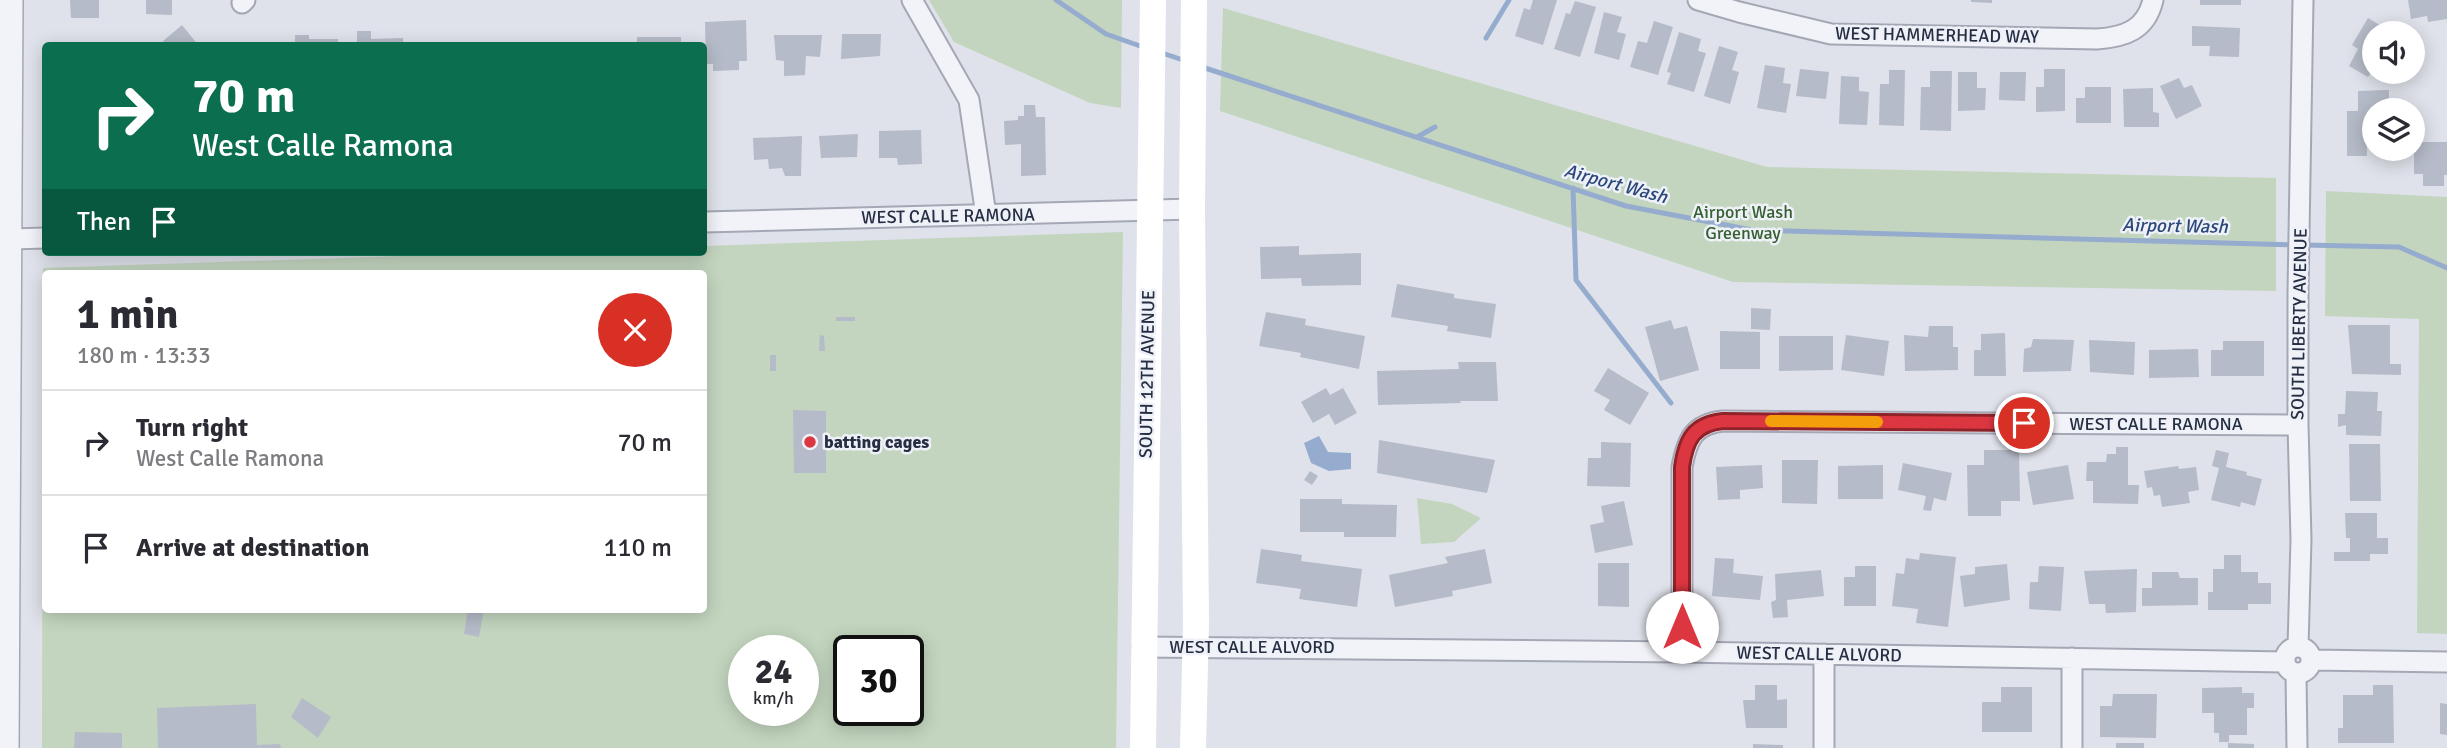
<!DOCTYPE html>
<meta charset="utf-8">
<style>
:root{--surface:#fff;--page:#f2f2f3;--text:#2b2b33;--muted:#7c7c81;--line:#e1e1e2}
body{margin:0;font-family:Signika,sans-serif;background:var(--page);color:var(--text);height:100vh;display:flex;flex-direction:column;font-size:26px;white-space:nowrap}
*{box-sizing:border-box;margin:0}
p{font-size:23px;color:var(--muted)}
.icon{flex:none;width:38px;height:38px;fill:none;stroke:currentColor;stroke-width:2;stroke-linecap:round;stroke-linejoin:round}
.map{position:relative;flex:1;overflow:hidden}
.drawer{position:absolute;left:42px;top:270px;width:665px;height:343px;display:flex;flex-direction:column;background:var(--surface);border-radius:7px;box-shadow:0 4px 18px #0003}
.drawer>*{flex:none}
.hud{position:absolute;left:42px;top:42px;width:665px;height:214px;border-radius:7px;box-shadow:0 4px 18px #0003;background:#0b6e4f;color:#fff;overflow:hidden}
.buttons{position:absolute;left:2362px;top:21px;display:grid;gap:14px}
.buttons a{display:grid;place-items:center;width:63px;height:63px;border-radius:50%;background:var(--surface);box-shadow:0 4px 18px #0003;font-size:35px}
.speed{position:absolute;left:728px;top:635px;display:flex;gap:14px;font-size:35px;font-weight:700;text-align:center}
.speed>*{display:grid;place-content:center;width:91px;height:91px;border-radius:50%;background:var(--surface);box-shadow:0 4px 18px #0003;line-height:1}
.speed small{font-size:18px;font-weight:400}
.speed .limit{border:4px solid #111;border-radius:10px;background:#fff;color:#111}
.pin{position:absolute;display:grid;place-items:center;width:60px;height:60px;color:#fff;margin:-30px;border:4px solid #fff;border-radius:50%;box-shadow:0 2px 7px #0007}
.me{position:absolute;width:77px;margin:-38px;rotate:0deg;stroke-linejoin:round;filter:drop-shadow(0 0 5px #0008)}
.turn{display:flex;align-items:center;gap:24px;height:147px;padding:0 35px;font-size:32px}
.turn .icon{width:91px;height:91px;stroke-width:2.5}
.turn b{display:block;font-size:49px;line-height:60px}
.then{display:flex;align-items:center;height:66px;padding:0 35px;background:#0003;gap:14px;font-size:26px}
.round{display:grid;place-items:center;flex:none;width:74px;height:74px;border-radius:37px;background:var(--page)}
.summary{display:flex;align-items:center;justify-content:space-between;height:119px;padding:0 35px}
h1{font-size:42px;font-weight:800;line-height:52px}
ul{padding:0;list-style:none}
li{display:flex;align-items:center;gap:21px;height:105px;padding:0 35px;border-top:2px solid var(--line)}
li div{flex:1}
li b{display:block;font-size:26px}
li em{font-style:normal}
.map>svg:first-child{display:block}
.green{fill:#c3d5bf;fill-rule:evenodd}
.water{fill:#96acce}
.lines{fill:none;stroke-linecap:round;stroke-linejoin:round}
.stream{stroke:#96acce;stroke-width:5}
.building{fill:#b5bbc8}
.minor-casing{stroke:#a4a8b5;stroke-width:23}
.tertiary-casing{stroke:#a4a8b5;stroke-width:26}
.minor{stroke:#f2f3f8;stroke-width:19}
.tertiary{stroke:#f2f3f8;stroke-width:23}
.secondary{stroke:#fff;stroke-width:26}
.route-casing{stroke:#8f232a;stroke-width:18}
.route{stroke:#dc3641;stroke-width:12}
.slow{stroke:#f59e0b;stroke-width:12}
.poi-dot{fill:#dc3641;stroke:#eef1f7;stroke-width:2.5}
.labels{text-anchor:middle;stroke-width:5;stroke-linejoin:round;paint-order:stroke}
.street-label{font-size:18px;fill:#262e43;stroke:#eef1f7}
.park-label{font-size:18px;fill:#376032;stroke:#eef1f7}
.poi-label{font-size:18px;font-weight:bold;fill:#262e43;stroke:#eef1f7;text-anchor:start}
.water-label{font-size:19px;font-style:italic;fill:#2c487b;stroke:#eef1f7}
</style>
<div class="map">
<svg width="2447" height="748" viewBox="0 0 2447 748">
<rect width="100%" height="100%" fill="#dfe2ea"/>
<path class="green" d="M 929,0 L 1122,0 L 1121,108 L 1090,103 L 954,42 Z
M 1223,8 L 1767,167 L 2276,178 L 2276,291 L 1733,282 L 1220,111 Z
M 2326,191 L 2447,197 L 2447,634 L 2417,633 L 2419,319 L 2325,316 Z
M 1123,232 L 1116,748 L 42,748 L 43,268 L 519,252 L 704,252 L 704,246 ZM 46,273 L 704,273 L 704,609 L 46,609 ZM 744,651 L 803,651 L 803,710 L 744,710 ZM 849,651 L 908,651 L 908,710 L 849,710 Z
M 1417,498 L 1452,504 L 1481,518 L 1454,542 L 1421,544 Z"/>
<path class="water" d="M 1319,436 L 1328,452 L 1351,453 L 1351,469 L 1329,471 L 1311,463 L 1304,443 Z"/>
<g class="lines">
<path class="stream" d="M 1056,0 L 1106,34 L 1143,47
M 1486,38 L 1509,0
M 1159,52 L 1186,61
M 1202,67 L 1626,206 L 1752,230 L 2295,245
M 1417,137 L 1435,127
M 1573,188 L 1576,280 L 1671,403
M 2304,245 L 2399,247 L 2447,268"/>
</g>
<path class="building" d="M 70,0 L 99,0 L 99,18 L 71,18 Z
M 146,0 L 172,0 L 172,15 L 146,14 Z
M 1533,0 L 1557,0 L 1543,45 L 1515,36 L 1524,8 L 1530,10 Z
M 1971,0 L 1992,0 L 1992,3 L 1971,2 Z
M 2200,0 L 2241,0 L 2241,5 L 2200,5 Z
M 2408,0 L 2447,0 L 2447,19 L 2428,22 L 2427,16 L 2411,19 Z
M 1575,1 L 1596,7 L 1580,57 L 1554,49 L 1566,13 L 1570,14 Z
M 1604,12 L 1622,17 L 1617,32 L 1626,34 L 1619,60 L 1594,53 Z
M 2368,18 L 2393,33 L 2375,33 L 2375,67 L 2368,77 L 2349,66 L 2358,49 L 2352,45 Z
M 746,20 L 747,61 L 739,61 L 739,70 L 713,71 L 713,64 L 706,64 L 705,22 Z
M 1654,21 L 1673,27 L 1658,75 L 1630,67 L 1638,41 L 1647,43 Z
M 182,25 L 199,46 L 167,46 L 163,41 Z
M 2192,26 L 2240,28 L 2239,57 L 2209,56 L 2210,46 L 2192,46 Z
M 357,31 L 371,31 L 371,39 L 403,38 L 403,46 L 357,46 Z
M 1679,32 L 1701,39 L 1698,51 L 1706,53 L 1694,92 L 1667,84 L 1671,73 L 1667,72 Z
M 842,34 L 881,34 L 880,56 L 841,59 Z
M 295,35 L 309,35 L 309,39 L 338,39 L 338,46 L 295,46 Z
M 774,35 L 822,35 L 820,57 L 806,56 L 805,75 L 784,76 L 784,61 L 776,60 Z
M 637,37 L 681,37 L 681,46 L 637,46 Z
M 268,42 L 268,46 L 235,46 L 235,43 Z
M 612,42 L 612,46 L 568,46 L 568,43 Z
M 1719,46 L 1738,52 L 1732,70 L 1739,72 L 1730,104 L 1704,96 Z
M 1765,65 L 1785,68 L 1783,83 L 1791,84 L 1786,113 L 1757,108 Z
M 1800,69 L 1829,72 L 1826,99 L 1796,96 Z
M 2044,69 L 2065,69 L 2065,111 L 2036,112 L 2036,87 L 2044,87 Z
M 1889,70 L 1905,70 L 1904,126 L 1879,125 L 1880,84 L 1889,84 Z
M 1930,71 L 1952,71 L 1951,131 L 1920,130 L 1921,87 L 1930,87 Z
M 1958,72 L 1977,72 L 1977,88 L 1986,88 L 1985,110 L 1958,111 Z
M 2000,72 L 2026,72 L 2025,101 L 1999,100 Z
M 1841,76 L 1859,77 L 1859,91 L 1869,92 L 1867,125 L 1839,124 Z
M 2179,78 L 2184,88 L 2192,85 L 2202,106 L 2176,119 L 2160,86 Z
M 2085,87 L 2111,87 L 2111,123 L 2076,123 L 2076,98 L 2085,98 Z
M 2153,88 L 2153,112 L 2159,113 L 2159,127 L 2124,127 L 2123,89 Z
M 2389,90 L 2389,110 L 2375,110 L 2375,145 L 2367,145 L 2367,156 L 2347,156 L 2347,111 L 2358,111 L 2358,91 Z
M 1024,105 L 1035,105 L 1036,117 L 1045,117 L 1046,175 L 1021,176 L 1021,144 L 1005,145 L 1004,121 L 1018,120 L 1018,116 L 1024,116 Z
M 921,130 L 922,164 L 898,165 L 897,158 L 879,158 L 879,131 Z
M 858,134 L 857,157 L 821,158 L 819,136 Z
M 802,136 L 801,176 L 785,176 L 782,168 L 769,169 L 768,159 L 754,160 L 753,138 Z
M 2414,142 L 2447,142 L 2447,175 L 2444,175 L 2444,186 L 2423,186 L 2423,174 L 2414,174 Z
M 1299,246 L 1299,255 L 1361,253 L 1361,285 L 1302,286 L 1301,278 L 1261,279 L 1260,247 Z
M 1397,284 L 1454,294 L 1454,298 L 1496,304 L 1491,338 L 1447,331 L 1448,326 L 1391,317 Z
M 1751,308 L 1771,309 L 1770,330 L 1751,329 Z
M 1266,312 L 1306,319 L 1305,325 L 1365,336 L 1359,369 L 1300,357 L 1301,353 L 1259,346 Z
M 836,317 L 855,317 L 855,321 L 836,321 Z
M 1671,320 L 1674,329 L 1687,326 L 1699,370 L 1660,381 L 1645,327 Z
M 2348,325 L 2390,325 L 2390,364 L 2401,364 L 2401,375 L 2352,374 Z
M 1929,326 L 1953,326 L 1953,347 L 1958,347 L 1958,370 L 1905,371 L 1904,335 L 1928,337 Z
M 1720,331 L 1760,332 L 1760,369 L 1720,369 Z
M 2005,333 L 2006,376 L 1974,376 L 1974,350 L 1981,350 L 1981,334 Z
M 820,335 L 824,336 L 825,351 L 819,351 Z
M 1846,335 L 1889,341 L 1884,376 L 1841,370 Z
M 1779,336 L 1833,336 L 1833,370 L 1779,371 Z
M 2033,339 L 2074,340 L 2071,371 L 2023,372 L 2024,349 L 2031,347 Z
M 2089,340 L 2135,342 L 2134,375 L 2090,372 Z
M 2223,341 L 2264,341 L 2264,376 L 2211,376 L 2211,350 L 2223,350 Z
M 2198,349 L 2199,377 L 2149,378 L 2149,350 Z
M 770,355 L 776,355 L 776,371 L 770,371 Z
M 1458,362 L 1496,362 L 1498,401 L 1460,401 L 1461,403 L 1378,405 L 1377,371 L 1459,369 Z
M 1608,368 L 1649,393 L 1630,425 L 1604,410 L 1610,400 L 1594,391 Z
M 1326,388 L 1330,395 L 1343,388 L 1357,413 L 1335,425 L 1329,414 L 1313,423 L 1301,402 Z
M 2346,391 L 2378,392 L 2377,411 L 2382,411 L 2381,436 L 2346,435 L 2346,425 L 2338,427 L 2338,414 L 2345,414 Z
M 793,410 L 826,411 L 826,473 L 794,473 Z
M 1379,440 L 1495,460 L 1487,493 L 1377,473 Z
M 1601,442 L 1631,443 L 1630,487 L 1587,486 L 1588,458 L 1601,458 Z
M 2349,444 L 2380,444 L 2381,501 L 2350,501 Z
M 2116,447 L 2128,447 L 2128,485 L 2139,485 L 2138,504 L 2093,503 L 2093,481 L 2086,481 L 2087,462 L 2106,462 L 2107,454 L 2116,454 Z
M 1984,450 L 2019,450 L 2020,501 L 2001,501 L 2001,516 L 1968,516 L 1967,465 L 1984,465 Z
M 2216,450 L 2229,453 L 2226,467 L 2247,472 L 2246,475 L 2262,479 L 2255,506 L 2241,502 L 2240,507 L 2211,500 L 2219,468 L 2212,466 Z
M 1782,460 L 1818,460 L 1817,504 L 1782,503 Z
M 1903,463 L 1952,473 L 1946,501 L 1934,498 L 1931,511 L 1923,510 L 1926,496 L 1898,490 Z
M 1762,465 L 1763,488 L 1740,490 L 1740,499 L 1718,500 L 1716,467 Z
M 1883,465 L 1883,499 L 1838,499 L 1838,466 Z
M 2068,465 L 2074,499 L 2033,505 L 2027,472 Z
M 2178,466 L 2179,469 L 2196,467 L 2199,490 L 2188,492 L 2190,503 L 2162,507 L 2160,495 L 2154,496 L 2152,487 L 2147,488 L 2144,471 Z
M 1310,471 L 1318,476 L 1312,485 L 1304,480 Z
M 1300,499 L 1342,499 L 1342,504 L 1397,505 L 1396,537 L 1344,537 L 1344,532 L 1300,532 Z
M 1624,501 L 1633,545 L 1595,553 L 1590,525 L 1604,522 L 1601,506 Z
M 2345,513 L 2377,513 L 2377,538 L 2388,538 L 2388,554 L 2370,554 L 2370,561 L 2334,561 L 2334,552 L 2350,552 L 2350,538 L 2346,538 Z
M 1261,549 L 1302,555 L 1301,561 L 1362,569 L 1357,607 L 1299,599 L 1301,589 L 1256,583 Z
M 1485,549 L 1492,583 L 1452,591 L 1453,596 L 1395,607 L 1389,575 L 1448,563 L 1445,557 Z
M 1920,553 L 1956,557 L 1948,627 L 1916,623 L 1918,609 L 1892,606 L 1896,573 L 1904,574 L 1906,558 L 1919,560 Z
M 2224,555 L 2241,555 L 2241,572 L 2258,572 L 2258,583 L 2271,583 L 2271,604 L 2248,604 L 2248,610 L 2208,610 L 2208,592 L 2213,592 L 2213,569 L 2224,569 Z
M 1715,558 L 1734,559 L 1733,573 L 1763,576 L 1760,600 L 1712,596 Z
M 1598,563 L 1629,563 L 1629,607 L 1598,606 Z
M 2007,564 L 2010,600 L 1964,607 L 1960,576 L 1975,574 L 1975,567 Z
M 1855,566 L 1876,566 L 1876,606 L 1844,606 L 1844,577 L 1855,577 Z
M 2039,566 L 2064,567 L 2061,611 L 2029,609 L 2030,582 L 2038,582 Z
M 2137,569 L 2136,612 L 2106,613 L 2105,604 L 2089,604 L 2084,571 Z
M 1821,570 L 1824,596 L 1787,600 L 1788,617 L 1773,618 L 1771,602 L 1776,600 L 1775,574 Z
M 2152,572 L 2178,572 L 2180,578 L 2198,578 L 2198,605 L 2142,606 L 2142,588 L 2152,588 Z
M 468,609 L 484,609 L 479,637 L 464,634 Z
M 1755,685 L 1777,685 L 1777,700 L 1787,699 L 1787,728 L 1746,728 L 1743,700 L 1755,700 Z
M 2373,685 L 2393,685 L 2394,743 L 2338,743 L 2338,728 L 2343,728 L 2343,695 L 2373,695 Z
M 2001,687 L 2032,687 L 2032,732 L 1982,732 L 1982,702 L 2001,702 Z
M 2242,687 L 2242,693 L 2254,693 L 2254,708 L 2247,708 L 2247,735 L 2229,735 L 2229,742 L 2219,742 L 2219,733 L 2214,733 L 2214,713 L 2202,713 L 2202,688 Z
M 2113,694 L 2157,694 L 2156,738 L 2100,737 L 2100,706 L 2112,706 Z
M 302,698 L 331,717 L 318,738 L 291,717 Z
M 2440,703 L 2447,704 L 2447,735 L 2440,734 Z
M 256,704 L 257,745 L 280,744 L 281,748 L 158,748 L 157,708 Z
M 75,732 L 122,733 L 122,748 L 74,748 Z
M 2116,743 L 2144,743 L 2144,748 L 2116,748 Z
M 2228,743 L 2254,744 L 2254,748 L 2228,748 Z
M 1753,744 L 1783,745 L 1783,748 L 1753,748 Z"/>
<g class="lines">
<g class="minor-casing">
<path id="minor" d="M 912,0 L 969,100 L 986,215
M 1698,0 L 1739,12 L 1831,34 L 2097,39 C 2125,37 2146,30 2153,0
M 242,3 L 245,0
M 704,222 L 1192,209
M 10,239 L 46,238
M2285 660a13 13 0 1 1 26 0a13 13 0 1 1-26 0Z
M 1143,647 L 1682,652 L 2285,662
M 2298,647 L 2301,539 L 2298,425 L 2298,293 L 2303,0
M 1682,652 L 1682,467 C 1687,439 1694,424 1723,421 L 2298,425
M 2312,660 L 2447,662
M 2296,674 L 2297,748
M 1824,748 L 1824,654
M 2072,748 L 2072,658"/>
</g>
<g class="tertiary-casing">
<path id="tertiary" d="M 7,748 L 11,0"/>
</g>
<use href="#minor" class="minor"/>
<use href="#tertiary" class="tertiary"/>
<path class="secondary" d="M 1143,748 L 1153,0
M 1193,748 L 1196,623 L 1192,209 L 1194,0"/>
</g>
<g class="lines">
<g class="route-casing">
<path id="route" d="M 1682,627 L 1682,467 C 1686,439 1694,424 1723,421 L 2024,423"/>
</g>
<use href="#route" class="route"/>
<path class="slow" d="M 1771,421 L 1877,422"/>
</g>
<circle class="poi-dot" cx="810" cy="442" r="7"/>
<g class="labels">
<g class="street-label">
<text transform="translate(1937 35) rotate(1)" y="6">WEST HAMMERHEAD WAY</text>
<text transform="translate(948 216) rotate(-1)" y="6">WEST CALLE RAMONA</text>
<text transform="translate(2299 324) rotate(-89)" y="6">SOUTH LIBERTY AVENUE</text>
<text transform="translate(1147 374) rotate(-89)" y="6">SOUTH 12TH AVENUE</text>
<text x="2156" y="430">WEST CALLE RAMONA</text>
<text x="1252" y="653">WEST CALLE ALVORD</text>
<text transform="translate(1819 654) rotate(1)" y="6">WEST CALLE ALVORD</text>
</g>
<g class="park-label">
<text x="1743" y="218">Airport Wash<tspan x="1743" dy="21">Greenway</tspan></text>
</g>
<g class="poi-label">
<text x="824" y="448">batting cages</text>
</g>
<g class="water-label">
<text transform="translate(1616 183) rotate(15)" y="7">Airport Wash</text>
<text transform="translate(2175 225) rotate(1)" y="7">Airport Wash</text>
</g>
</g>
</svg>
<div class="buttons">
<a><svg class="icon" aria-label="sound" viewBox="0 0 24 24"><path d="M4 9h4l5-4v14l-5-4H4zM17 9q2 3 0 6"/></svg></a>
<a><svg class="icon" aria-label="layers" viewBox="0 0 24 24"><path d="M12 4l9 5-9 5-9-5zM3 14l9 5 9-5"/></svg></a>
</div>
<div class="speed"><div>24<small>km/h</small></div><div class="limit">30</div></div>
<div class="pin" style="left:2024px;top:423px;background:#d93025"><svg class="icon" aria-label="arrive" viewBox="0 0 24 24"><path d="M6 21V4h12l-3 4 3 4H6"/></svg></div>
<svg class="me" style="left:1682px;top:627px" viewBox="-20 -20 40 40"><circle r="19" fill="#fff"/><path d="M0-13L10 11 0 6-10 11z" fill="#dc3641"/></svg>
<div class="hud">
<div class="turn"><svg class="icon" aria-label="right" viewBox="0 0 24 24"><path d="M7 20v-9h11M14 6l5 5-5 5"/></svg><div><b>70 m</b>West Calle Ramona</div></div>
<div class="then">Then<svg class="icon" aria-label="arrive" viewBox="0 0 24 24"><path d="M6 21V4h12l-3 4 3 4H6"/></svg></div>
</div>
<section class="drawer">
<div class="summary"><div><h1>1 min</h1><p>180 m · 13:33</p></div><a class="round" style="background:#d93025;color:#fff"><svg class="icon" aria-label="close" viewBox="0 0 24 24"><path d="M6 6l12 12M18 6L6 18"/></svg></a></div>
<ul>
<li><svg class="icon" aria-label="right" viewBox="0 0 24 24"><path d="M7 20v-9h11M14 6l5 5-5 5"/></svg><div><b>Turn right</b><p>West Calle Ramona</p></div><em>70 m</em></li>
<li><svg class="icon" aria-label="arrive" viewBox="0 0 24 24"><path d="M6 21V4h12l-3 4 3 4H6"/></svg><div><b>Arrive at destination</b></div><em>110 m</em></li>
</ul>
</section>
</div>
